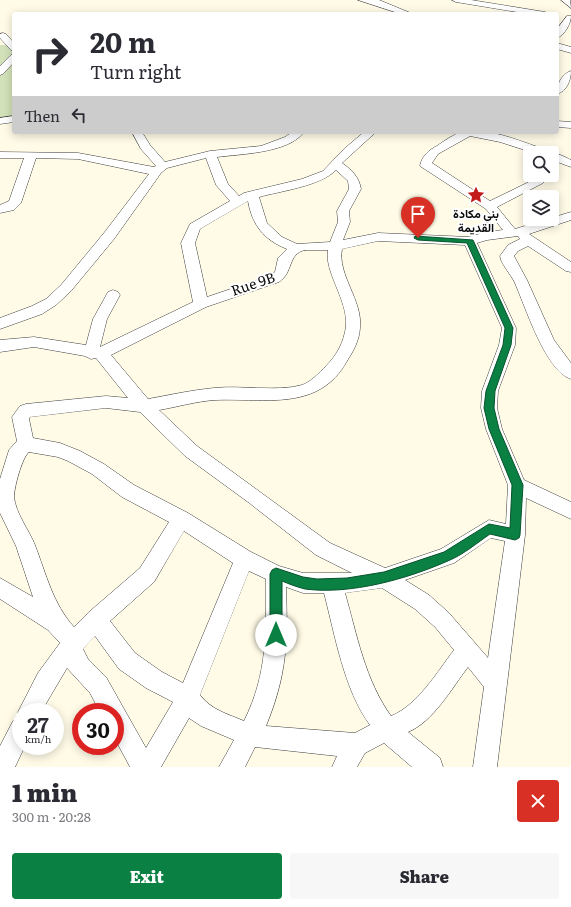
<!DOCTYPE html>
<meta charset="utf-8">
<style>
:root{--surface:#fff;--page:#f7f7f7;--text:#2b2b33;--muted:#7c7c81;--accent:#0b8043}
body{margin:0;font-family:Literata,Vazirmatn,serif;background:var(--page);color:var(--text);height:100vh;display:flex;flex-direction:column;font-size:15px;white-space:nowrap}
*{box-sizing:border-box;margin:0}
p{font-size:13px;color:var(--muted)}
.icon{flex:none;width:22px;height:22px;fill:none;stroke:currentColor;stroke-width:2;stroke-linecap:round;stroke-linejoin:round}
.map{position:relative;height:767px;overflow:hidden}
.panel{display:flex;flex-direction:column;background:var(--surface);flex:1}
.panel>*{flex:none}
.hud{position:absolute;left:12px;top:12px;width:547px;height:122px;border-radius:4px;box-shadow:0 2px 10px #0003;background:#fff;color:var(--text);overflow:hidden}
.tools{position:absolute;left:523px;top:146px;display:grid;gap:8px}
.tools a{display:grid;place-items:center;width:36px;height:36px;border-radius:4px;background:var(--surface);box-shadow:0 2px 10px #0003;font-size:20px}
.speed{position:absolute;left:12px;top:703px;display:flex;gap:8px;font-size:20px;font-weight:700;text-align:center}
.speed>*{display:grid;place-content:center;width:52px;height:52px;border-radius:50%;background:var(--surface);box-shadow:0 2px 10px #0003;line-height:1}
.speed small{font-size:10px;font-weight:400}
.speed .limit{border:6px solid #d22;background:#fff;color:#111}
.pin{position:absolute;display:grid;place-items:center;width:34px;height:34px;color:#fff;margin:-41px -17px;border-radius:50% 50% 50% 0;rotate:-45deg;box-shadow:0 0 4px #0007}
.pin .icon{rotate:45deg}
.me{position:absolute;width:44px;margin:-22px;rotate:0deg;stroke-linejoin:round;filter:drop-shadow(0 0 3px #0008)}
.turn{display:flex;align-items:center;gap:14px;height:84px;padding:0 12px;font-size:18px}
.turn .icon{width:52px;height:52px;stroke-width:2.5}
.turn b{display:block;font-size:28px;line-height:34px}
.then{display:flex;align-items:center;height:38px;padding:0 12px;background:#0003;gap:8px;font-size:15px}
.round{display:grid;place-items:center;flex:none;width:42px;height:42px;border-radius:4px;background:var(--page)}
.head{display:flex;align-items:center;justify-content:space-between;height:68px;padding:0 12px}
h1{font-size:24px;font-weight:800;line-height:30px}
.primary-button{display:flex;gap:8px;margin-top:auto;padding:8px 12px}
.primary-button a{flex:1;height:46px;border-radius:4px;background:var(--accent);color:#fff;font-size:16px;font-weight:800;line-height:46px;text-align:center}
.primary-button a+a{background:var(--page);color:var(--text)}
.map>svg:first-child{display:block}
.cemetery{fill:#d2e1b8}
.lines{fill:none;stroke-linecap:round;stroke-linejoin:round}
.minor-casing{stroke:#3d3d3d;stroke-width:1}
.minor{fill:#fff;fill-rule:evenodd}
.route{fill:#0b8043;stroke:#07532c}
.labels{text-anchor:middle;stroke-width:4;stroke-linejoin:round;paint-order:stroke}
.far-poi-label{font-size:12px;font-weight:bold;fill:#0a0a0a;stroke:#fff}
.street-label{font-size:14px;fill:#0a0a0a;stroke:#fff}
</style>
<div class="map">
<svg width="571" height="767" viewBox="0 0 571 767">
<rect width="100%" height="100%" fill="#fffbe7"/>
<path class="cemetery" d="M 0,45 L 14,45 L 14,121 L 0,124 Z"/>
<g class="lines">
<g class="minor-casing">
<path id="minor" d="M 358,0 L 379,0 L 413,14 L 401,14 Z
M 452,0 L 471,0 L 545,12 L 549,14 L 529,14 L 456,2 Z
M 561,0 L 570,0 L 571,8 Z
M 567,16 L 571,16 C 571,23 565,35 557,38 L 557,29 Z
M 3,33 L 6,34 L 14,43 L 14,51 L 11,50 L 0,38 L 0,34 Z
M 557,43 L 571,47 L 571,53 L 557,49 Z
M 14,54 L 14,62 L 3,74 L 0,75 L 0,66 L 11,55 Z
M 571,71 C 571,80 567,91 557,94 C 557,85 561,74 571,71 Z
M 14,116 L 14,122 L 0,124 L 0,118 Z
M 557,121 L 571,122 L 571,128 L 557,127 Z
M 132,132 L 142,132 L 150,145 L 165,162 L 210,151 L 261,146 L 285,137 L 292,132 L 304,132 C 289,153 241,154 217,157 L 228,184 L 239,196 L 244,193 L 302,179 L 323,171 L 344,149 L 364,132 L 376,132 L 342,163 C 352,170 359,177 361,189 L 349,211 L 350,222 L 343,240 L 378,233 L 469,237 L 486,232 L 503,230 L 486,209 L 420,166 C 421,157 430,149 437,146 C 444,141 454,134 462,132 C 487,126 525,143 549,151 L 551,153 C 558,153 565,157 571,160 L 571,167 L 552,160 L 552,153 L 534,153 L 500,142 L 470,136 L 438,154 L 432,163 L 490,201 L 535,179 L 537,175 L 549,175 L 543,183 L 497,207 L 515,229 L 571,212 L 571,220 L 529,234 L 571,262 L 571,272 L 566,271 L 528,246 L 518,251 L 514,256 L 527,280 L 554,340 L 571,363 L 571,379 C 545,371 525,305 514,281 C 510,274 504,267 501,260 L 500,256 L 508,245 L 520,239 L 518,236 L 487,240 L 477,243 L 516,328 L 515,345 L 498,391 L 497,408 L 502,429 L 524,480 L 571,502 L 571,519 L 526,498 L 525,535 L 497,767 L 473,767 L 484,687 L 468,667 C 452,688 433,722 408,732 L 440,758 L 443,767 L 412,767 L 384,743 L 365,753 L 357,767 L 332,767 L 337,756 L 255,747 L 245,767 L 219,767 L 234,740 L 201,726 L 189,718 L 161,767 L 130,767 L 115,739 L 115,712 L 100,712 L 90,693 L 67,668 L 41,712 L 21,712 L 21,746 L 25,746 L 15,767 L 0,767 L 0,746 L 13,721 L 20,718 L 18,712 L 38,673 L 60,643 L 48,630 L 0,599 L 0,578 L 33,597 L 16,546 L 0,513 L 0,479 L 9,450 L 17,441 L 12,417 L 20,406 L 26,404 L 106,396 L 128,398 L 96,358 L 91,359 L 85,356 L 34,347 L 0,352 L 0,340 L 34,337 L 86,345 L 93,319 L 108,292 L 113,290 L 118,292 L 120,295 L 107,319 L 100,347 L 193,302 L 181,243 L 190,224 L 230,201 L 216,185 L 206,158 L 167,168 L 161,173 L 114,239 L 71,291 L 56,305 L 42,314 L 0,329 L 0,318 L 32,306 L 46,299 L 61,285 L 104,233 L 149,174 L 78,159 L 36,158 L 21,203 L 14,210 L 0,213 L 0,205 L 9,201 L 24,158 L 0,158 L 0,152 L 78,153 L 154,167 L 156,166 L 141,149 ZM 336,170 L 348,181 L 349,189 L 337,211 L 338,222 L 330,242 L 297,244 L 282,237 L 267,223 L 259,197 C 281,191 321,186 336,170 ZM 248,201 C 252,225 264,240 287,249 L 278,258 L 275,272 L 269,276 L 207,297 L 195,243 L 200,229 ZM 378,241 L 465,245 L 502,328 L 499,345 L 482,391 L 481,408 L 486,429 L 508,485 L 506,524 L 489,520 L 441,549 L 385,568 L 330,543 L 197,446 L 159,410 C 177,407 197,401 216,400 C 265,398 319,412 347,361 C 354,350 359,341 360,328 C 363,300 337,275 342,249 ZM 305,250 L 328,250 C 324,272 348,300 346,326 C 344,342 337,355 326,366 C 319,373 311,382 302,385 C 279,392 239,385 214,388 C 192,390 170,395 148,399 L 111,355 L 206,307 L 279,282 C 294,272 287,254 305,250 ZM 106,408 L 140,412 L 185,456 L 248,502 L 316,555 L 352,573 L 303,573 L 279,566 L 251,552 L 188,513 L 134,485 L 104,464 L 80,451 L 60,443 L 33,438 L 29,419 L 30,417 ZM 29,452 L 58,457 L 68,461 L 92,474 L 122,497 L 169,522 L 140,568 L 89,612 L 74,627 C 53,604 46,574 35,545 C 29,530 16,514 14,497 C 14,488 22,457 29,452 ZM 184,531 L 233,563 L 183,683 L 162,672 L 135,653 L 110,621 L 154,582 ZM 491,538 L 505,541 L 488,658 L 449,613 L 429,595 L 405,580 L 454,563 ZM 249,571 L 266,579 C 266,631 268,673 244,721 C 228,714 211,710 200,695 ZM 286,587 L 303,593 L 324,593 C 335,635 344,690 370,725 L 355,733 L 266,726 C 287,675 288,641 286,587 ZM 382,588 L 415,609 L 435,627 L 454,650 C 438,671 417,706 391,716 C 365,680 357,635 345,593 ZM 95,636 L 119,669 L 146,688 L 173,702 L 146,748 L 106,677 L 88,659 L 83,649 Z"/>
</g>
<use href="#minor" class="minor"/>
</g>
<path class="route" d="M 415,236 L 473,240 L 513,328 L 511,345 L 495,391 L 494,408 L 499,429 L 523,485 L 520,535 L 519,538 L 515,540 L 490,534 C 477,543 464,554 450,560 C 408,579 350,595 305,589 C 297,587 289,584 282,581 L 282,635 L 280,639 L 276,641 L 272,639 L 270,635 L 270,574 L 272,570 L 276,568 L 303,577 L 317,579 L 347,578 L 384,572 L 444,552 L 489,524 L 510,528 L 512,485 L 489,429 L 484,408 L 486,391 L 503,345 L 505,328 L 467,243 L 418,240 L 414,238 Z"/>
<defs>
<g id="sight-bare" transform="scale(1.38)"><path d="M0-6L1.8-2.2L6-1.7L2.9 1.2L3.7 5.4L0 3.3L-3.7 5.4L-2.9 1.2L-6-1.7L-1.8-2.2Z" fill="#c3191a" stroke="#fff" stroke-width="2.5" paint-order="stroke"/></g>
</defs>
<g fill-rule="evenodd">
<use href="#sight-bare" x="476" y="195"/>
</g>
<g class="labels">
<g class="far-poi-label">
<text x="476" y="218">بني مكادة<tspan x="476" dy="14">القديمة</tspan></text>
</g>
<g class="street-label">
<text transform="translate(253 284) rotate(-19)" y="5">Rue 9B</text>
</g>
</g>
</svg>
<div class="tools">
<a><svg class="icon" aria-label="search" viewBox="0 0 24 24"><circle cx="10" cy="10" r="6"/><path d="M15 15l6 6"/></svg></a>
<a><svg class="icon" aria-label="layers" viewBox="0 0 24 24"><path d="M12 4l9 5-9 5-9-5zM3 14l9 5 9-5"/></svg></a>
</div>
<div class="speed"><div>27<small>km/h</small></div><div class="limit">30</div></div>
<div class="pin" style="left:418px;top:238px;background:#d93025"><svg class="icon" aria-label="arrive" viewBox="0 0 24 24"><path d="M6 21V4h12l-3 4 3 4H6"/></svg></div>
<svg class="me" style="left:276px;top:635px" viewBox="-20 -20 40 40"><circle r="19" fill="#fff"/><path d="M0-13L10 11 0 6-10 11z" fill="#0b8043"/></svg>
<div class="hud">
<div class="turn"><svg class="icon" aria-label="right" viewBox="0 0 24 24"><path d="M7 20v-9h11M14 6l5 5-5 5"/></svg><div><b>20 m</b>Turn right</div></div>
<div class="then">Then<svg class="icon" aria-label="left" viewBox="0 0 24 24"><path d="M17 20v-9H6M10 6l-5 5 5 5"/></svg></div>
</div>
</div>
<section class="panel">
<div class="head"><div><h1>1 min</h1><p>300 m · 20:28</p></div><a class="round" style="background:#d93025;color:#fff"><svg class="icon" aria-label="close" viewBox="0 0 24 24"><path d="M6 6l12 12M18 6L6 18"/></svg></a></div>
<div class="primary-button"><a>Exit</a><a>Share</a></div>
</section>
